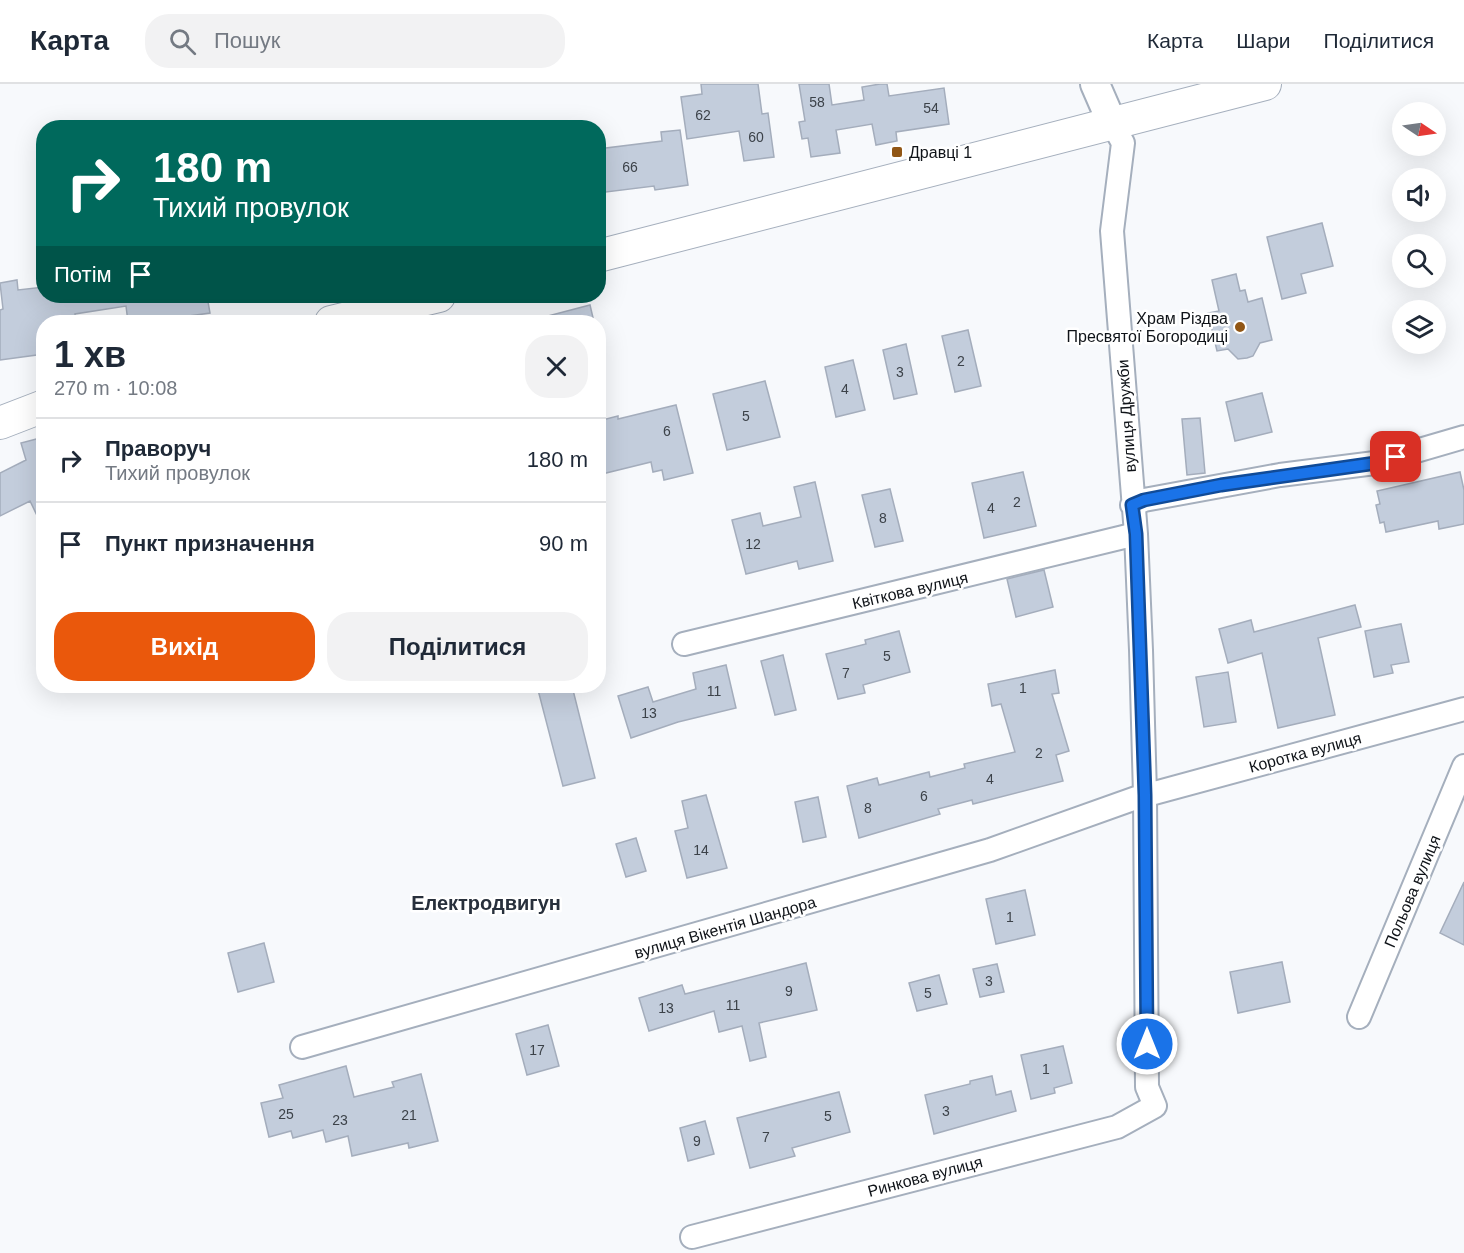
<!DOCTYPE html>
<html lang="uk">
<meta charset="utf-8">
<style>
:root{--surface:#fff;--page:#f2f2f3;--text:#1f2937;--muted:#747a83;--line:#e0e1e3;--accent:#ea580c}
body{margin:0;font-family:Arial,sans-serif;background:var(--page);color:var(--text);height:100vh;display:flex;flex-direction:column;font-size:22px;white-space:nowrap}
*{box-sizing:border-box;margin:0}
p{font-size:20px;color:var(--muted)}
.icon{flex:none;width:33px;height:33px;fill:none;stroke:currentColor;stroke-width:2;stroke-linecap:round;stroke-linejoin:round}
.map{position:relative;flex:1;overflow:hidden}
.side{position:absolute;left:36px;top:231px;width:570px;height:378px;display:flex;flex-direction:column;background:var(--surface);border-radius:24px;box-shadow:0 6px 24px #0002}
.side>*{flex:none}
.guide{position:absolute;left:36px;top:36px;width:570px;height:183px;border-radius:24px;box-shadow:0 6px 24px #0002;background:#00695c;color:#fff;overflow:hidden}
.needle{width:39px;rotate:103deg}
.buttons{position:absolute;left:1392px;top:18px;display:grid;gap:12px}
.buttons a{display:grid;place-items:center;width:54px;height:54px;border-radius:50%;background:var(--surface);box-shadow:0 6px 24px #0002;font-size:30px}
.pin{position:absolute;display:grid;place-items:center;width:51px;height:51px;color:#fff;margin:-26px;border-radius:12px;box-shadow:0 3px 9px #0006}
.me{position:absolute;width:66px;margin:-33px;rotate:0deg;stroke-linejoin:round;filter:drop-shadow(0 0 4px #0008)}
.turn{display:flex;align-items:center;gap:21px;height:126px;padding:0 18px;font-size:27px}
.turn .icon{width:78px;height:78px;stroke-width:2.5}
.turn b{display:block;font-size:42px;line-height:51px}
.then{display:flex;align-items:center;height:57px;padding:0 18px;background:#0003;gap:12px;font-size:22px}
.round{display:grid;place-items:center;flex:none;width:63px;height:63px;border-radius:24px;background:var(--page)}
.head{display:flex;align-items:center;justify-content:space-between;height:102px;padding:0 18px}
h1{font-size:36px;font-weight:600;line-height:45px}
.primary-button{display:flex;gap:12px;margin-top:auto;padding:12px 18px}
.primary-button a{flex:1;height:69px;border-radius:24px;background:var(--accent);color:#fff;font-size:24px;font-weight:600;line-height:69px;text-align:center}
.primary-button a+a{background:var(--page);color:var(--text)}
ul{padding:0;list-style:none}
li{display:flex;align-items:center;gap:18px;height:84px;padding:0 18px;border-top:2px solid var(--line)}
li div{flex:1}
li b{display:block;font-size:22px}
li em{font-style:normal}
header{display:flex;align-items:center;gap:36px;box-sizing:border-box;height:84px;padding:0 30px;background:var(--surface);border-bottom:2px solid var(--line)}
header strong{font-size:28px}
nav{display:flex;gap:33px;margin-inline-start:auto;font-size:21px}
.search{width:420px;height:54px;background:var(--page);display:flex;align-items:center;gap:15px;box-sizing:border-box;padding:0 21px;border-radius:24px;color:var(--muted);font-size:22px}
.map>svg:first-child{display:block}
.building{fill:#c3cddc;stroke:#a4adbc;stroke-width:1.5}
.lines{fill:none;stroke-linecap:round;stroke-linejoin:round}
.minor-casing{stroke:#a5afbd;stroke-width:26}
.tertiary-casing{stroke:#a5afbd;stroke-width:32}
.secondary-casing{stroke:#a5afbd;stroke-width:34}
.minor{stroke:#fff;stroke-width:22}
.tertiary{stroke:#fff;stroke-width:28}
.secondary{stroke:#fff;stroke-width:32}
.route-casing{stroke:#114b97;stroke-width:15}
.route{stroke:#1a73e8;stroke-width:10}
.poi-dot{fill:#915615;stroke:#fff;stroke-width:2}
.labels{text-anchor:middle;stroke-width:5;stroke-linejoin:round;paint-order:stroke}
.number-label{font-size:14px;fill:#3c4249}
.poi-label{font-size:16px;fill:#0f1318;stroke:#fff;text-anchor:start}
.street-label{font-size:16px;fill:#0f1318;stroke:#fff}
.quarter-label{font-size:20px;font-weight:bold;fill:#28303c;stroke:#fff}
</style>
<header>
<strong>Карта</strong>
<div class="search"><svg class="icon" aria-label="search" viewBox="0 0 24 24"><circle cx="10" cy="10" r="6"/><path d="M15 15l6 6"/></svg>Пошук</div>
<nav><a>Карта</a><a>Шари</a><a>Поділитися</a></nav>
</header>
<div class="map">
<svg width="1464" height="1169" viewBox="0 0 1464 1169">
<rect width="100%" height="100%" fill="#f7f9fc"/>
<path class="building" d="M 701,0 L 758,0 L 762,30 L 768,29 L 774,73 L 744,77 L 739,47 L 687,55 L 681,13 L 702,10 Z
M 799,0 L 829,0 L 832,21 L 864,16 L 862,3 L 880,0 L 887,0 L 889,12 L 944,4 L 949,40 L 896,48 L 897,57 L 876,61 L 872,40 L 836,46 L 840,69 L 811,73 L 808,54 L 802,55 L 799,38 L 805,37 Z
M 680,46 L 688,101 L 655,106 L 654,102 L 598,109 L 598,65 L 662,57 L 661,48 Z
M 1322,139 L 1333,182 L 1301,190 L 1306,209 L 1282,215 L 1267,153 Z
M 1236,190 L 1240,207 L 1245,206 L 1248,218 L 1262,214 L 1272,256 L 1260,259 L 1253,272 L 1247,274 L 1238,275 L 1228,265 L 1217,267 L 1208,229 L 1219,227 L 1212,196 Z
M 17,196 L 18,206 L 44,203 L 44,212 L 207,212 L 210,229 L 161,236 L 161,238 L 128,238 L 126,222 L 75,230 L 76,238 L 44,238 L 44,270 L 0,276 L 0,226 L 3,225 L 0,199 Z
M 590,221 L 594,238 L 545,238 L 544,233 Z
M 968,246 L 981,302 L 955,308 L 942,252 Z
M 906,260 L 917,310 L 894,315 L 883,266 Z
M 853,276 L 865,326 L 836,333 L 825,283 Z
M 765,297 L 780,353 L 727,366 L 713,310 Z
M 1262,309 L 1272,348 L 1235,357 L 1226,318 Z
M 676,321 L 693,389 L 664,396 L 662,386 L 653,388 L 651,378 L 598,391 L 598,337 L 618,332 L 618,335 Z
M 1200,334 L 1205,389 L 1187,391 L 1182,335 Z
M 44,353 L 44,446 L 30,417 L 0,432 L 0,389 L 26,376 L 21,359 Z
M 1023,388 L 1036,442 L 984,454 L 972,399 Z
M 1460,388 L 1464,406 L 1464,440 L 1439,445 L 1438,437 L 1386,448 L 1384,438 L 1380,439 L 1376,421 L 1380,420 L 1377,407 Z
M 815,398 L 833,477 L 799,485 L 797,477 L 746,490 L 732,436 L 760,429 L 763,442 L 801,433 L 794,403 Z
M 890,405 L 903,457 L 875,463 L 862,411 Z
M 1044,486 L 1053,523 L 1016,533 L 1007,495 Z
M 1355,521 L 1361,543 L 1318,554 L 1335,631 L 1278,644 L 1262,569 L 1228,579 L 1219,545 L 1251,536 L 1254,548 Z
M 1401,540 L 1409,578 L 1391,581 L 1393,589 L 1374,593 L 1365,547 Z
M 899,547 L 910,588 L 863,601 L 865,609 L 838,615 L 826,570 L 866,560 L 865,556 Z
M 783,571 L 796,626 L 775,631 L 761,577 Z
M 726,581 L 736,624 L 678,638 L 631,654 L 618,612 L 648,603 L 653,618 L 696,605 L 693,589 Z
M 1055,586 L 1059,609 L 1052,610 L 1069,667 L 1056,671 L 1063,697 L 973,720 L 972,716 L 938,725 L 940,730 L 859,754 L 847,702 L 877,694 L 879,701 L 929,688 L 930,693 L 965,684 L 964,680 L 1015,668 L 1001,620 L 992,622 L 988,600 Z
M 1228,588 L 1236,638 L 1204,643 L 1196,593 Z
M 537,602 L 572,602 L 595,694 L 563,702 Z
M 706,711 L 727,784 L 687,794 L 675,747 L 688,744 L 682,717 Z
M 818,713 L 826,753 L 803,758 L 795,718 Z
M 636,754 L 646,787 L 626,793 L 616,760 Z
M 1464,798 L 1464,861 L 1440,849 Z
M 1025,806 L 1035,851 L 996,860 L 986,815 Z
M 264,859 L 274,898 L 238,908 L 228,869 Z
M 1282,878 L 1290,918 L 1238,929 L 1230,888 Z
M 806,879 L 817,926 L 759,939 L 766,973 L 750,977 L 742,942 L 719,948 L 714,927 L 649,947 L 639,914 L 682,901 L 685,910 Z
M 997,880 L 1004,908 L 980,913 L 973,885 Z
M 939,891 L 947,920 L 917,927 L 909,899 Z
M 548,941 L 559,982 L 527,991 L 516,950 Z
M 1063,962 L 1072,999 L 1054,1004 L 1055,1009 L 1031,1015 L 1021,971 Z
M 346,982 L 354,1013 L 394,1003 L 392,998 L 421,990 L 438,1057 L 409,1064 L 408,1059 L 352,1072 L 348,1052 L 326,1058 L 323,1046 L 293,1054 L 291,1047 L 269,1053 L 261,1019 L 283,1014 L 279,1001 Z
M 992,992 L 996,1011 L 1011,1007 L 1016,1027 L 934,1050 L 925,1011 L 970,1000 L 970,997 Z
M 839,1008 L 850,1048 L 792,1064 L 795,1072 L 750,1084 L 737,1034 Z
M 705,1037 L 714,1070 L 688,1077 L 680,1044 Z"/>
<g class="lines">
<g class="minor-casing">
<path id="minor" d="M 1132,421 L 1144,416 L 1280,391 L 1375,379 L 1464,353
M 684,560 L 1136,450
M 1359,933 L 1464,682
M 302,963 L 990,766 L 1136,714 L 1464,625
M 692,1153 L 1117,1043 L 1155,1022 L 1147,1003 L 1145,711 L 1141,566 L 1136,450 L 1112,147 L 1123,59 L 1112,39"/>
</g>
<g class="tertiary-casing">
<path id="tertiary" d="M 1095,0 L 1112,39"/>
</g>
<g class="secondary-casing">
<path id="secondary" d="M 598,172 L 1265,0
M 331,238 L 439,212
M 0,339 L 44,322"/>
</g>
<use href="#minor" class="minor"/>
<use href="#tertiary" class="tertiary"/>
<use href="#secondary" class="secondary"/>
</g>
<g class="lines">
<g class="route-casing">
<path id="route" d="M 1147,960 L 1145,711 L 1136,450 L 1132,421 L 1144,416 L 1221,401 L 1376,379 L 1396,373"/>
</g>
<use href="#route" class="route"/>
</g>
<g class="poi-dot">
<rect x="891" y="62" width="12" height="12" rx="3"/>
<circle cx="1240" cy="243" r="6"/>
</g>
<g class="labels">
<g class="number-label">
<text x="817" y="23">58</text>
<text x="931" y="29">54</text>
<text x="703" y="36">62</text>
<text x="756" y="58">60</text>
<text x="630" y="88">66</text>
<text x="961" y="282">2</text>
<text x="900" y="293">3</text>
<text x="845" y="310">4</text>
<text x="746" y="337">5</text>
<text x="667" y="352">6</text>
<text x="1017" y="423">2</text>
<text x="991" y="429">4</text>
<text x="883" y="439">8</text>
<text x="753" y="465">12</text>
<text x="887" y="577">5</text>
<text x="846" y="594">7</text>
<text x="1023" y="609">1</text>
<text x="714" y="612">11</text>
<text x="649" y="634">13</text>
<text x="1039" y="674">2</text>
<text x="990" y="700">4</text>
<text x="924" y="717">6</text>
<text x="868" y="729">8</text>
<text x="701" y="771">14</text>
<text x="1010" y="838">1</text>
<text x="989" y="902">3</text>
<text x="789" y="912">9</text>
<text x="928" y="914">5</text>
<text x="733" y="926">11</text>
<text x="666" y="929">13</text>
<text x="537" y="971">17</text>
<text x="1046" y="990">1</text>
<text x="946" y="1032">3</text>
<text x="286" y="1035">25</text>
<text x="409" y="1036">21</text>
<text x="828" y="1037">5</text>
<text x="340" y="1041">23</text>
<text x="766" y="1058">7</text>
<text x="697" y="1062">9</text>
</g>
<g class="poi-label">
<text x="909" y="74">Дравці 1</text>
<text x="1228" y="240" text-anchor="end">Храм Різдва<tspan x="1228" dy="18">Пресвятої Богородиці</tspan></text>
</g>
<g class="street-label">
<text transform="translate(1126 332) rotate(-94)" y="6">вулиця Дружби</text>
<text transform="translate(910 506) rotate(-13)" y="6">Квіткова вулиця</text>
<text transform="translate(1305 668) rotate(-15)" y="6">Коротка вулиця</text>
<text transform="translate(1412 807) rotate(-67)" y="6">Польова вулиця</text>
<text transform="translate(725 843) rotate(-16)" y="6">вулиця Вікентія Шандора</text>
<text transform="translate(925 1092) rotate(-15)" y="6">Ринкова вулиця</text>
</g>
<g class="quarter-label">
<text x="486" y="826">Електродвигун</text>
</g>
</g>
</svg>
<div class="buttons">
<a><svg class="needle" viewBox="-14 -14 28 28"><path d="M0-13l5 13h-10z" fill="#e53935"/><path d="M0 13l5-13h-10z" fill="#747a83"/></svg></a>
<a><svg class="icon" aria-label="sound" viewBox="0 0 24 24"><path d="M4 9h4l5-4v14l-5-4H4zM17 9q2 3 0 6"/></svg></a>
<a><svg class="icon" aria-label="search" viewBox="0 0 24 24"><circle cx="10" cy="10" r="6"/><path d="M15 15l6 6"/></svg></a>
<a><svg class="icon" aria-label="layers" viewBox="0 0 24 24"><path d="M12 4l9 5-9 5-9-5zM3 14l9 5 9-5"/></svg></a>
</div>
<div class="pin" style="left:1396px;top:373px;background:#d93025"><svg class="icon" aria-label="arrive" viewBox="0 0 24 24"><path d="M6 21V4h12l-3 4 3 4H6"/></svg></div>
<svg class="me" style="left:1147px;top:960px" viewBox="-20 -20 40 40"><circle r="17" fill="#1a73e8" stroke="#fff" stroke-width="3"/><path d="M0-11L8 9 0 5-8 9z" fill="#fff"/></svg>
<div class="guide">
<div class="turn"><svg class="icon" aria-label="right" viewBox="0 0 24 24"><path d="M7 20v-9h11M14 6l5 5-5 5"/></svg><div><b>180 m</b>Тихий провулок</div></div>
<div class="then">Потім<svg class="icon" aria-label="arrive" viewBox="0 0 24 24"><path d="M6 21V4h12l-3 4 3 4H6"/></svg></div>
</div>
<section class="side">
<div class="head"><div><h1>1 хв</h1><p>270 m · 10:08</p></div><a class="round"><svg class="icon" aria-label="close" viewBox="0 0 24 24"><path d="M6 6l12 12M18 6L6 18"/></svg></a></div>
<ul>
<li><svg class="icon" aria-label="right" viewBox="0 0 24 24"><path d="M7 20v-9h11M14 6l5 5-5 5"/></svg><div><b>Праворуч</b><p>Тихий провулок</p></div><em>180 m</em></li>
<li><svg class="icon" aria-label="arrive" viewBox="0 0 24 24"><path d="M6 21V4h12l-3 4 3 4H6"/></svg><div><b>Пункт призначення</b></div><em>90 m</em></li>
</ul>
<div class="primary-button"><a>Вихід</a><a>Поділитися</a></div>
</section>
</div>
